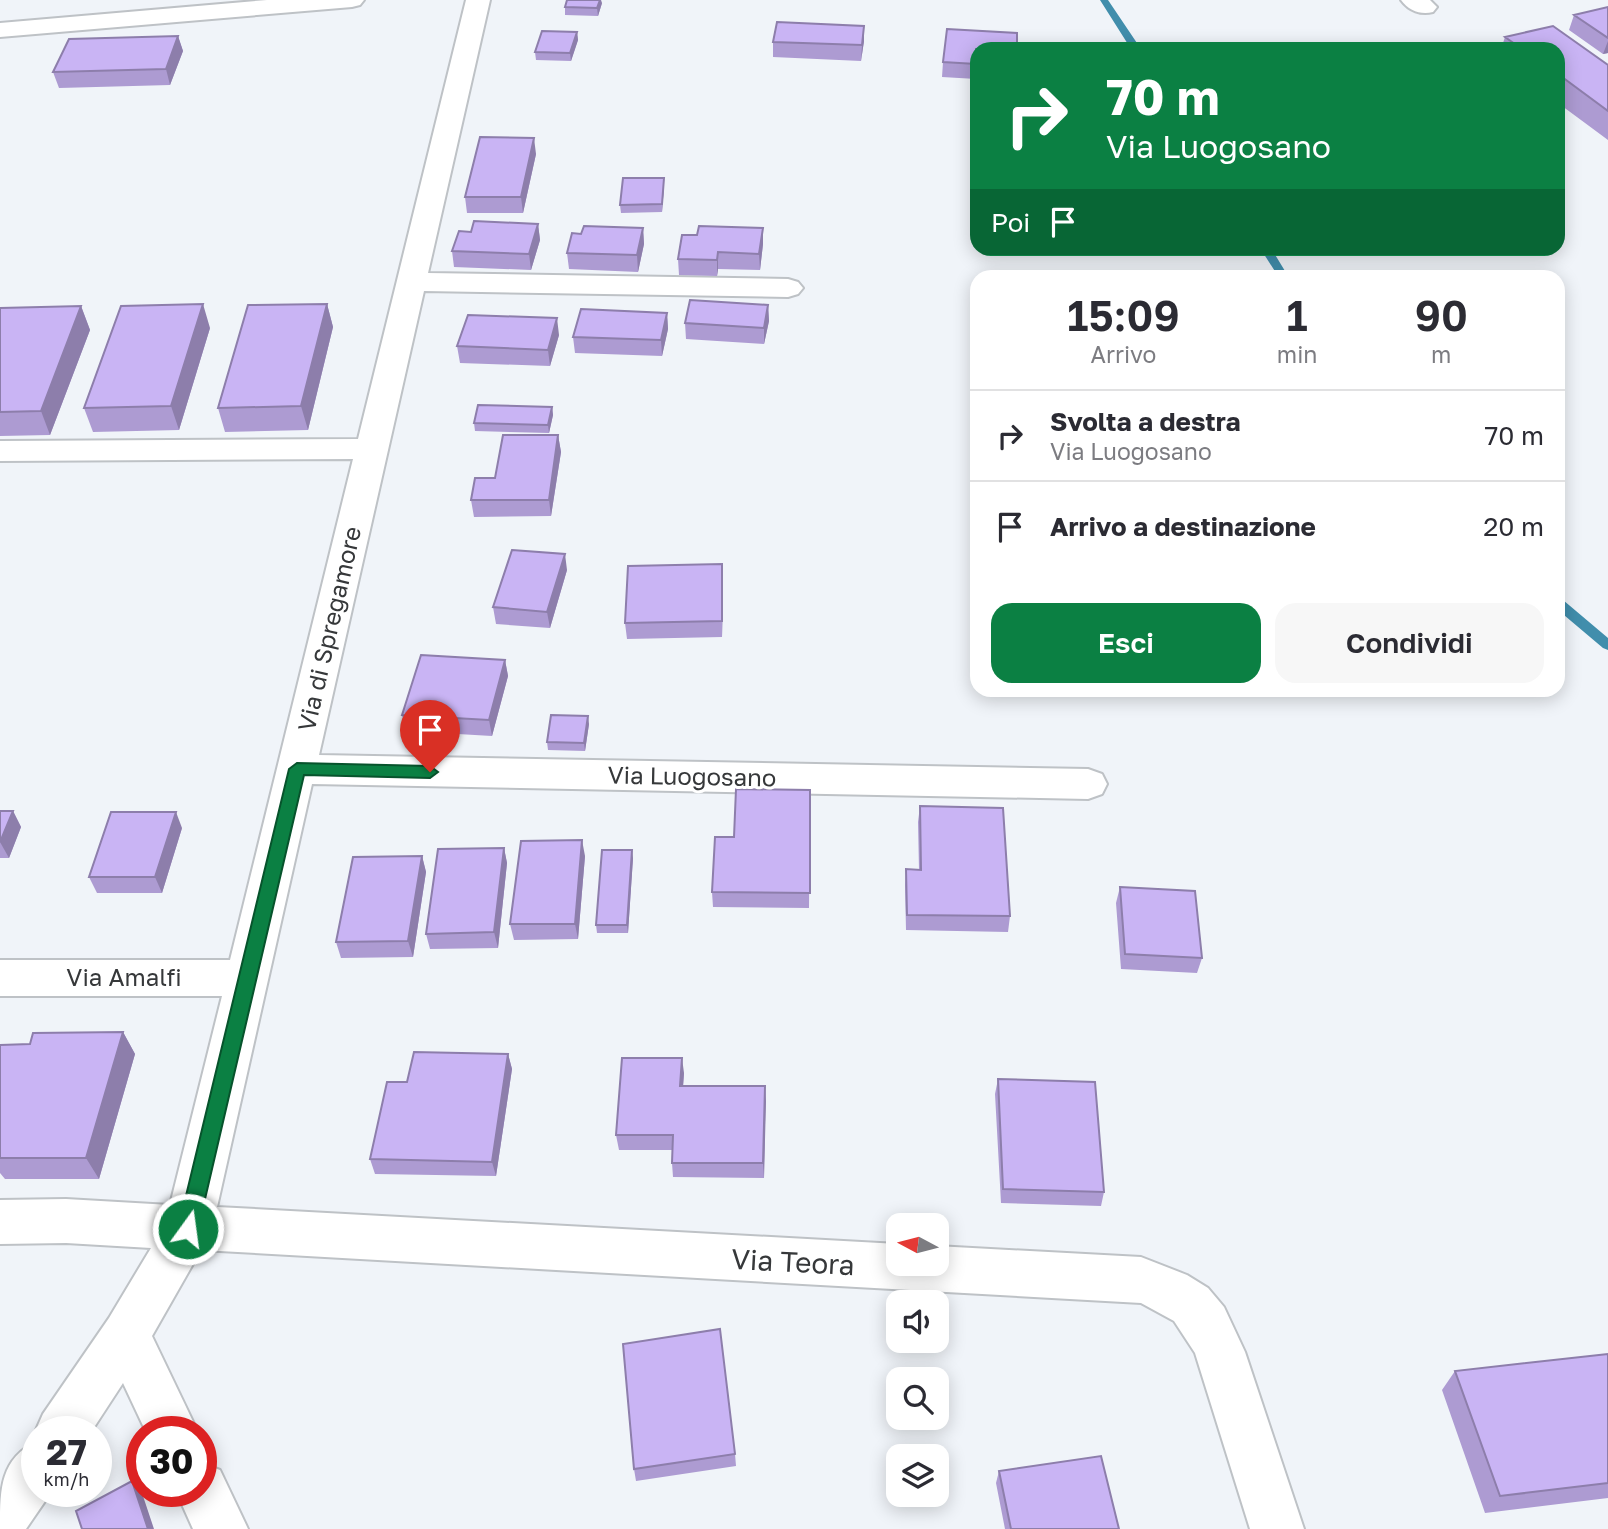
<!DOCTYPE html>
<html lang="it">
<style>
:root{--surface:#fff;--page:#f7f7f7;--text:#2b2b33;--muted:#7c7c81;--line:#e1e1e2;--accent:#0b8043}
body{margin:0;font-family:"Golos Text",sans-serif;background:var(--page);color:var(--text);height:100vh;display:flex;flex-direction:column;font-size:26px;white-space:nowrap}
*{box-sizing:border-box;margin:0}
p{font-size:23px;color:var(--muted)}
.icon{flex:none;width:38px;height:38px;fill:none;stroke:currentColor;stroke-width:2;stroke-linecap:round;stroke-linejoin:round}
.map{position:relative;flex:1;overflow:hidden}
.sheet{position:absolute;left:970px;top:270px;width:595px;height:427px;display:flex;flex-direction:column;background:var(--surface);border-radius:21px;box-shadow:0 4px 18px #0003}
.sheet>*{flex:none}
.hud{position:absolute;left:970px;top:42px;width:595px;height:214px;border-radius:21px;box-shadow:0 4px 18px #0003;background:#0b8043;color:#fff;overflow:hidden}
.needle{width:46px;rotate:277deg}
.fabs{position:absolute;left:886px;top:1213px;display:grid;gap:14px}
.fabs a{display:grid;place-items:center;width:63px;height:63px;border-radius:14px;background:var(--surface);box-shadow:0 4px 18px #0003;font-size:35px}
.speed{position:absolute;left:21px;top:1416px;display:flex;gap:14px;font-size:35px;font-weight:700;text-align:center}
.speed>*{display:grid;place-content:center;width:91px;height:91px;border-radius:50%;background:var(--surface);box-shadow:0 4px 18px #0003;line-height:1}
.speed small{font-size:18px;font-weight:400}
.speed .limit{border:10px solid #d22;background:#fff;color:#111}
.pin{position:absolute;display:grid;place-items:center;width:60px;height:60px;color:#fff;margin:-72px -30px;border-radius:50% 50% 50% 0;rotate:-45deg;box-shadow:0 0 7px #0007}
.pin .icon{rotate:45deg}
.me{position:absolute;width:77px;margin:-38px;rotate:14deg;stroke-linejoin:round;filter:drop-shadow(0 0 5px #0008)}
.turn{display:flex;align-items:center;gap:24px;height:147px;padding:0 21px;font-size:32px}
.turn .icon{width:91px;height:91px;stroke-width:2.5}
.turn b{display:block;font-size:49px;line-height:60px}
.then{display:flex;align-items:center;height:66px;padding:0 21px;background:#0003;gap:14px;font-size:26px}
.eta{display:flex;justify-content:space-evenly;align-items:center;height:119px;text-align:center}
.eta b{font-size:42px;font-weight:600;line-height:49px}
.primary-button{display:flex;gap:14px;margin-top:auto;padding:14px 21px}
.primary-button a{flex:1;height:80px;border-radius:21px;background:var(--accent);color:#fff;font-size:28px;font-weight:600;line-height:80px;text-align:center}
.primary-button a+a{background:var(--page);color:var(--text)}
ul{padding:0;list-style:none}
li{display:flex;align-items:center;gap:21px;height:91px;padding:0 21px;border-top:2px solid var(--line)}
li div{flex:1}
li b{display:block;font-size:26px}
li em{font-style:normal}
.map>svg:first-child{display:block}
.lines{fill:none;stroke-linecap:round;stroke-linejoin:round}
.stream{fill:#418eac;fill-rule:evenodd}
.minor-casing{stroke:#bec2c6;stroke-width:4}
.minor{fill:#fff;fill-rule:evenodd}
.wall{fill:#ad9bd2}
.shaded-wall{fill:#8d7eab}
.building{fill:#c9b4f4;stroke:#8d7eab;stroke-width:2}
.route{fill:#0b8043;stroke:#07532c;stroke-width:2}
.labels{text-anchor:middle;stroke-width:6;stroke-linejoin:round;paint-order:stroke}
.street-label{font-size:24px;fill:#36383a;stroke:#fff}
.near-street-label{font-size:28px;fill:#36383a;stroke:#fff}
</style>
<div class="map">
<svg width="1608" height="1529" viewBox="0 0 1608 1529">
<rect width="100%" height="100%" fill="#f0f4f9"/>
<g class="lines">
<path class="stream" d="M 1100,0 L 1108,0 L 1141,49 L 1131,49 Z
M 1260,248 L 1271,248 L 1288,276 L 1278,276 Z
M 1558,599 L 1563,600 L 1608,638 L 1608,650 L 1603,648 L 1558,610 Z"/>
<g class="minor-casing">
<path id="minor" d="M 267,0 L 364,0 L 360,5 L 352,7 L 0,37 L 0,23 Z
M 466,0 L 490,0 L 428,273 L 788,279 L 798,282 L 803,288 L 798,294 L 788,297 L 424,291 L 319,755 L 1088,769 L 1102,774 L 1107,784 L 1102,794 L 1088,799 L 312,784 L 217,1207 L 898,1244 L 898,1264 L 936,1264 L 936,1246 L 1141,1257 L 1187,1275 L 1208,1288 L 1224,1307 L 1245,1352 L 1304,1529 L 1250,1529 L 1195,1353 L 1174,1321 L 1141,1303 L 201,1250 L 152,1336 L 198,1432 L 146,1432 L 123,1383 L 91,1432 L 37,1432 L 37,1435 L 35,1432 L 43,1414 L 109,1318 L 151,1248 L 66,1243 L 0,1244 L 0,1200 L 66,1199 L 170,1205 L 222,996 L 0,996 L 0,960 L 230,960 L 353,459 L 0,461 L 0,441 L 358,439 Z
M 1401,0 L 1430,0 L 1437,7 L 1433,12 C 1421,15 1409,11 1401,0 Z
M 37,1441 L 37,1491 L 52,1491 L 26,1529 L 0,1529 C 0,1489 0,1459 37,1441 Z
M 201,1463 L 220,1470 L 248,1529 L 193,1529 L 176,1491 L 201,1491 Z"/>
</g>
<use href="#minor" class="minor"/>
</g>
<path class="wall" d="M 602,3 L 598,16 L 565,15 L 565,7 Z
M 1608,7 L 1608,53 L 1603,54 L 1569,30 L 1574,15 Z
M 864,26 L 864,41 L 861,61 L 773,57 L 773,42 Z
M 1553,26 L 1608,65 L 1608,140 L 1558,103 L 1558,49 L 1501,49 L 1505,37 Z
M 577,32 L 578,40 L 571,61 L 536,60 L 535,52 Z
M 178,36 L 183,51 L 170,85 L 59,88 L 53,72 Z
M 976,49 L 976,79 L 942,77 L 943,62 Z
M 536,154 L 523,213 L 467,213 L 465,197 Z
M 664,186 L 662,212 L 621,213 L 620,205 Z
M 538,224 L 540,240 L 531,270 L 454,267 L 452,251 Z
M 643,228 L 644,244 L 638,272 L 569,269 L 567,253 L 581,234 Z
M 763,228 L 763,244 L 760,270 L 718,269 L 717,276 L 679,275 L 678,259 L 697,235 Z
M 327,304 L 333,327 L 308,430 L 225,432 L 218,408 Z
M 768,305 L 769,321 L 764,344 L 686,339 L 685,323 Z
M 81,306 L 90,330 L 50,435 L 0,436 L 0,308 Z
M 667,313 L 668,329 L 662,356 L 575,353 L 573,337 Z
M 210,328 L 179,430 L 93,432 L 84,408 Z
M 559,335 L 550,366 L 460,363 L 457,346 Z
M 552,407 L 553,415 L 549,433 L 475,431 L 474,423 Z
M 558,435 L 561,452 L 551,516 L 474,517 L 471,500 L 495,478 Z
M 567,570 L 550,628 L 496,624 L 493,607 Z
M 723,581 L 722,637 L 627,639 L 625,623 Z
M 505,660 L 508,676 L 492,736 L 406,731 L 402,715 Z
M 589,724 L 585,751 L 548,750 L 547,742 Z
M 810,790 L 809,908 L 713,907 L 712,892 L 734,837 Z
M 920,806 L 1010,916 L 1008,932 L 906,930 L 905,885 L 906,869 L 919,870 L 918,822 Z
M 0,811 L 13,811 L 21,827 L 9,858 L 0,858 Z
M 182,828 L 162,893 L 97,893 L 89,877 Z
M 504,848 L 507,863 L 498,948 L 430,949 L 426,934 Z
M 422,856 L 426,872 L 413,957 L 341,958 L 336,942 Z
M 585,856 L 578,939 L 514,940 L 510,924 Z
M 633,858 L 628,933 L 597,933 L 596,925 Z
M 1120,887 L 1202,958 L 1197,973 L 1121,969 L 1116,903 Z
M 123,1032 L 135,1054 L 99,1179 L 5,1179 L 0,1173 L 0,1045 L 30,1044 Z
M 508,1054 L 512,1069 L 496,1176 L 375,1174 L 370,1159 L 407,1082 Z
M 684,1073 L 683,1086 L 765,1086 L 764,1178 L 673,1177 L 672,1163 L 672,1150 L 619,1150 L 616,1135 Z
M 998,1079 L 1104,1192 L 1101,1206 L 1001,1203 L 995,1094 Z
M 1608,1354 L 1608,1498 L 1485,1513 L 1442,1390 L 1455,1371 Z
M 735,1454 L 736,1466 L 636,1481 L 634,1469 Z
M 999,1471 L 1119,1529 L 1005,1529 L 996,1483 Z"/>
<path class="shaded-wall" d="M 600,0 L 601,0 L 602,3 L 598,16 L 597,8 Z
M 864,26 L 864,41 L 861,61 L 862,45 Z
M 577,32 L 578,40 L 571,61 L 570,53 Z
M 178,36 L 183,51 L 170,85 L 166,69 Z
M 1608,41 L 1608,53 L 1603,54 Z
M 534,138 L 536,154 L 523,213 L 521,197 Z
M 664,178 L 664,186 L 662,212 L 662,204 Z
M 538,224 L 540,240 L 531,270 L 529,254 Z
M 643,228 L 644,244 L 638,272 L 637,255 Z
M 763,228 L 763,244 L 760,270 L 759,254 Z
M 718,252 L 718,269 L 717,276 L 717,260 Z
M 203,304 L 210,328 L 179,430 L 171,406 Z
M 327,304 L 333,327 L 308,430 L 301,406 Z
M 768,305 L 769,321 L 764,344 L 764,328 Z
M 81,306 L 90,330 L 50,435 L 41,411 Z
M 667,313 L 668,329 L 662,356 L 661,340 Z
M 557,318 L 559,335 L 550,366 L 548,350 Z
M 552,407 L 553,415 L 549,433 L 548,425 Z
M 558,435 L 561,452 L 551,516 L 549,500 Z
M 565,554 L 567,570 L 550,628 L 547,612 Z
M 722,564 L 723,581 L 722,637 Z
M 505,660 L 508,676 L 492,736 L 489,720 Z
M 588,716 L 589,724 L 585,751 L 584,743 Z
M 13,811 L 21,827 L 9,858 L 0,842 Z
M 176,812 L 182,828 L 162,893 L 155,877 Z
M 582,840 L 585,856 L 578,939 L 575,924 Z
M 504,848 L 507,863 L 498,948 L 494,932 Z
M 632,850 L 633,858 L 628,933 L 627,925 Z
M 422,856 L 426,872 L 413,957 L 408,941 Z
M 123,1032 L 135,1054 L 99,1179 L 86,1158 Z
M 508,1054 L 512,1069 L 496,1176 L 492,1162 Z
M 682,1058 L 684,1073 L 682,1101 L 680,1086 Z
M 765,1086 L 766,1101 L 764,1178 L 763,1163 Z
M 132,1481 L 142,1493 L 154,1529 L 148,1529 Z"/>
<path class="building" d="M 567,0 L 600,0 L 597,8 L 565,7 Z
M 1608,7 L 1608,38 L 1574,15 Z
M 777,22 L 864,26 L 862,45 L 773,42 Z
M 1553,26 L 1608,65 L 1608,111 L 1558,74 L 1558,49 L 1522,49 L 1505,37 Z
M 947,29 L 1017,33 L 1017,49 L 976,49 L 976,64 L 943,62 Z
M 542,31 L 577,32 L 570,53 L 535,52 Z
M 178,36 L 166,69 L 53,72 L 69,39 Z
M 480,137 L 534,138 L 521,197 L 465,197 Z
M 623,178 L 664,178 L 662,204 L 620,205 Z
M 474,221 L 538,224 L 529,254 L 452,251 L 459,231 L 471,232 Z
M 584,226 L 643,228 L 637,255 L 567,253 L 572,233 L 581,234 Z
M 699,226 L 763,228 L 759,254 L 718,252 L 717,260 L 678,259 L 682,235 L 697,235 Z
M 690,300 L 768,305 L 764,328 L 685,323 Z
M 203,304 L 171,406 L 84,408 L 121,306 Z
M 327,304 L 301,406 L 218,408 L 248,305 Z
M 81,306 L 41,411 L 0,412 L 0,308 Z
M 581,309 L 667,313 L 661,340 L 573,337 Z
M 468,315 L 557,318 L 548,350 L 457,346 Z
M 478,405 L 552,407 L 548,425 L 474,423 Z
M 503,435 L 558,435 L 549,500 L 471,500 L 475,478 L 495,478 Z
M 512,550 L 565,554 L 547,612 L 493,607 Z
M 722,564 L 722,621 L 625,623 L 628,566 Z
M 421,655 L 505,660 L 489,720 L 402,715 Z
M 551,715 L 588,716 L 584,743 L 547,742 Z
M 736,789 L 810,790 L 810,893 L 712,892 L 715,837 L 734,837 Z
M 920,806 L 1003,808 L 1010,916 L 907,915 L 906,869 L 921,870 Z
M 0,811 L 13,811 L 0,842 Z
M 111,812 L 176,812 L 155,877 L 89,877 Z
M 582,840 L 575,924 L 510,924 L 521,841 Z
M 504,848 L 494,932 L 426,934 L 438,849 Z
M 602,850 L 632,850 L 627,925 L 596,925 Z
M 422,856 L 408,941 L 336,942 L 353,857 Z
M 1120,887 L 1195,891 L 1202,958 L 1125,954 Z
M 123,1032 L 86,1158 L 0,1158 L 0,1045 L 30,1044 L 33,1033 Z
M 414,1052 L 508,1054 L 492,1162 L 370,1159 L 387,1082 L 407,1082 Z
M 622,1058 L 682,1058 L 680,1086 L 765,1086 L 763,1163 L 672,1163 L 673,1135 L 616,1135 Z
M 998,1079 L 1095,1082 L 1104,1192 L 1003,1189 Z
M 720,1329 L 735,1454 L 634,1469 L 623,1344 Z
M 1608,1354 L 1608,1483 L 1500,1496 L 1455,1371 Z
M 1101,1456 L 1119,1529 L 1011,1529 L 999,1471 Z
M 132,1481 L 148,1529 L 82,1529 L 76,1511 Z"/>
<path class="route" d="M 297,763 L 430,766 L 438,772 L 430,778 L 304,775 L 198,1229 L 195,1236 L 188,1238 L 181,1236 L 178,1229 L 289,769 Z"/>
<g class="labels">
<g class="street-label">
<text transform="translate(330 629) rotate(-77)" y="8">Via di Spregamore</text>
<text transform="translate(692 777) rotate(1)" y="8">Via Luogosano</text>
<text x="124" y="986">Via Amalfi</text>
</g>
<g class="near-street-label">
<text transform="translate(793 1262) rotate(3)" y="10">Via Teora</text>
</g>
</g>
</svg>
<div class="fabs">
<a><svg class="needle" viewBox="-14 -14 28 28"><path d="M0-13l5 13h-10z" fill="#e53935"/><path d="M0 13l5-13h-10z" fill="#7c7c81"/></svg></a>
<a><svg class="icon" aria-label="sound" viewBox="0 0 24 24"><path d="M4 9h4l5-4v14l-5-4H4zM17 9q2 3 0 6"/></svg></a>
<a><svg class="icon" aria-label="search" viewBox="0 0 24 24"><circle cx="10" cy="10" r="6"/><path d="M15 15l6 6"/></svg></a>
<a><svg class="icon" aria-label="layers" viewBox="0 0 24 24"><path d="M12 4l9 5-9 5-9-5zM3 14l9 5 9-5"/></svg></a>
</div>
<div class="speed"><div>27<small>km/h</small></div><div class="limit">30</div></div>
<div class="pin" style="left:430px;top:772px;background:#d93025"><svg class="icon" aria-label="arrive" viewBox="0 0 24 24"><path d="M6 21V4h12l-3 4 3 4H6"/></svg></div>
<svg class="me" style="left:188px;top:1229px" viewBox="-20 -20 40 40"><circle r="17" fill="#0b8043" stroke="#fff" stroke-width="3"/><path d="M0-11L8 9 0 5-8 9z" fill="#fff"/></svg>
<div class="hud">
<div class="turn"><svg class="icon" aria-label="right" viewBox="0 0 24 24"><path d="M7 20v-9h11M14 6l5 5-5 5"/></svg><div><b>70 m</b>Via Luogosano</div></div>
<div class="then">Poi<svg class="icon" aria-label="arrive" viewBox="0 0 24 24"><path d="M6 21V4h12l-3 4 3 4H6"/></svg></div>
</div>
<section class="sheet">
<div class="eta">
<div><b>15:09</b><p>Arrivo</p></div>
<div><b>1</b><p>min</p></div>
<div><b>90</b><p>m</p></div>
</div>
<ul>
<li><svg class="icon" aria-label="right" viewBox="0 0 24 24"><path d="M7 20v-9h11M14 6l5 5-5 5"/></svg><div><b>Svolta a destra</b><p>Via Luogosano</p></div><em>70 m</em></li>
<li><svg class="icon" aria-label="arrive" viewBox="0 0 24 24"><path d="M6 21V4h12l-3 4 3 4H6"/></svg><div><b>Arrivo a destinazione</b></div><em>20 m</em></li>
</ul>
<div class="primary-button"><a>Esci</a><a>Condividi</a></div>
</section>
</div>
